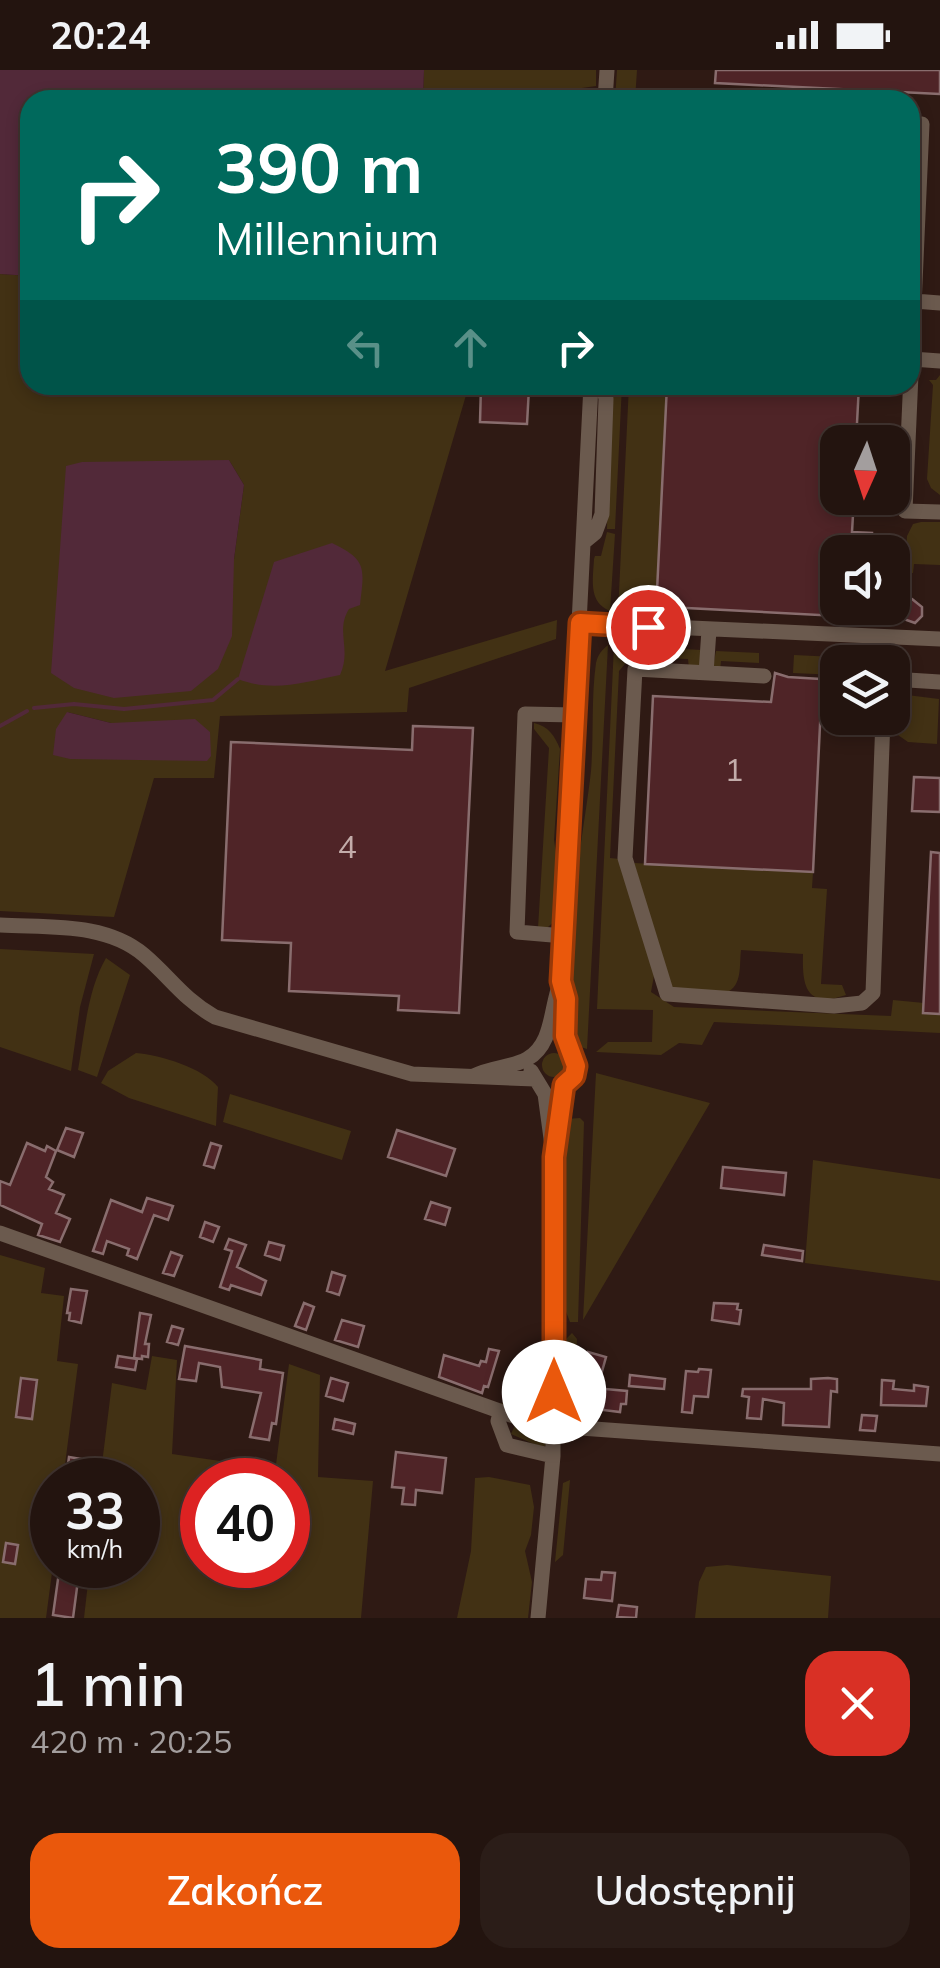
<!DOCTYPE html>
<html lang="pl">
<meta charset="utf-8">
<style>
:root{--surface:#23140f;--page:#2b1d18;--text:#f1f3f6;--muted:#a39e9e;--line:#40332f;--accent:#ea580c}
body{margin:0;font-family:Mulish,sans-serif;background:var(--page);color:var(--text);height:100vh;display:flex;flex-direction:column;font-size:38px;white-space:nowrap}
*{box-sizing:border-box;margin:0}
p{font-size:32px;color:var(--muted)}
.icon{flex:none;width:55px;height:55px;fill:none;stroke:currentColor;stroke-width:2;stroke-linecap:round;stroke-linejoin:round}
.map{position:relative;height:1548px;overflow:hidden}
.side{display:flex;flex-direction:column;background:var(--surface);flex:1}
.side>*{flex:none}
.banner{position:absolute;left:20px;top:20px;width:900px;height:305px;border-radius:30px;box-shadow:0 5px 15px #0003,0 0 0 2px var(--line);background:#00695c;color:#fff;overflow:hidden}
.needle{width:65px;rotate:183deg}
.fabs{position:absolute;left:820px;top:355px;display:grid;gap:20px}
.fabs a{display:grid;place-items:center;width:90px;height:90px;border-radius:20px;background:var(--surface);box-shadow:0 5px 15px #0003,0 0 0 2px var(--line);font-size:50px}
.speed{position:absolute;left:30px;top:1388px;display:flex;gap:20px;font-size:50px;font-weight:700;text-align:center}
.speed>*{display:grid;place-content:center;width:130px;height:130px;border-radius:50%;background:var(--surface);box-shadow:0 5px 15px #0003,0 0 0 2px var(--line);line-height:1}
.speed small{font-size:25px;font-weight:400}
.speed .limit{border:15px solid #d22;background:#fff;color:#111}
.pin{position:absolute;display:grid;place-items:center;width:85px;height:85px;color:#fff;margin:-42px;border:5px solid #fff;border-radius:50%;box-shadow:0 2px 10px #0007}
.me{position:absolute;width:110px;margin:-55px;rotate:0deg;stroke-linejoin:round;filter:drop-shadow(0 0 8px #0008)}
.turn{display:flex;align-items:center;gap:35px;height:210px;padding:0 30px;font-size:45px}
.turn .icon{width:130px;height:130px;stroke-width:2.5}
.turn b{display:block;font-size:70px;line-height:85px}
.lanes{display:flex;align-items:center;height:95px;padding:0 30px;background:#0003;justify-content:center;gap:50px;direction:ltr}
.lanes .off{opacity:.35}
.round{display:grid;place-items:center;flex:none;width:105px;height:105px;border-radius:30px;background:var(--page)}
.overview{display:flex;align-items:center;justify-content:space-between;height:170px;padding:0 30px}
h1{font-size:60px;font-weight:600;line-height:75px}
.primary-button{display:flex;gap:20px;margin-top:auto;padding:20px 30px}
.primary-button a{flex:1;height:115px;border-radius:30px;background:var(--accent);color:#fff;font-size:40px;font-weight:600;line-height:115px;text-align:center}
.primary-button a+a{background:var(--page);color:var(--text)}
.status{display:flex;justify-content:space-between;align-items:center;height:70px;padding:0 50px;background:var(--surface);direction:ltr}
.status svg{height:28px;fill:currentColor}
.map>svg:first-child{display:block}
.green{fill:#423114;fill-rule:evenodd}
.water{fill:#522939}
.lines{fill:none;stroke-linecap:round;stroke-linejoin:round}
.stream{stroke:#522939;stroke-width:4}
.building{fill:#4f2427;stroke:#896d6e;stroke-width:2.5}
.minor{stroke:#6b5a4e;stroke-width:15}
.route-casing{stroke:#983908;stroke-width:25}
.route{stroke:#ea580c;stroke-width:18}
.labels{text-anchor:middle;stroke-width:10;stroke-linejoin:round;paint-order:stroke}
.number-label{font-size:32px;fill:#c3acaa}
</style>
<div class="status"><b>20:24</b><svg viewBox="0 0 49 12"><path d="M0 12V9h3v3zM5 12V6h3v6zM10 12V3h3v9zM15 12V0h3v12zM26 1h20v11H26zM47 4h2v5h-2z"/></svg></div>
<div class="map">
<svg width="940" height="1548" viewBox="0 0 940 1548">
<rect width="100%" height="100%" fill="#2f1a14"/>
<path class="green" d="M 424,0 L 596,0 L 596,16 L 568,20 L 564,30 L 423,30 Z
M 617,0 L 637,0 L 635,30 L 615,30 Z
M 0,204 L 30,206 L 30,315 L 469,315 L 385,601 L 557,550 L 556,569 L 409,618 L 407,642 L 220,646 L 214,708 L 154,708 L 114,847 L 0,841 ZM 229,390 L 244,415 L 234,489 ZM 67,642 L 111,653 L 207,691 L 166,688 Z
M 940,305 L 940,425 L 931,418 L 927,409 L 933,315 L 929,310 L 936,310 Z
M 610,315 L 622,315 L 615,459 L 607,459 Z
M 629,315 L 667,315 L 657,520 L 648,521 L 648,538 L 657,541 L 657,545 L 618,543 Z
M 921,452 L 940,452 L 940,495 L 914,494 L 913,503 L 910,503 L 905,497 L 907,466 L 913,454 Z
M 607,462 L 615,464 L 610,541 C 588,532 593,510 594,489 L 595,486 L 601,486 Z
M 608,575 L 587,979 L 578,976 C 551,930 585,759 591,701 C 594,665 591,628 596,593 C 598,584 602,580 608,575 Z
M 614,575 L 701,580 L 700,595 L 689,599 L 688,589 L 631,587 L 619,601 L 610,788 L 620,789 L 655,900 L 651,922 L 674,937 L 891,946 L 893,930 L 924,933 L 940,944 L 940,963 L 714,952 L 702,975 L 679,973 L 661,985 L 596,982 L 608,972 L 652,972 L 653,940 L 597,939 Z
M 716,581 L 759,583 L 759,593 L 721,591 L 720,601 L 713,597 Z
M 794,585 L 877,589 L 878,592 L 838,592 L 837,605 L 793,603 Z
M 899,624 L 939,629 L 937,674 L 908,672 L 898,665 Z
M 534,653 C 548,656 555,666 560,679 L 554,770 L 558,796 L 558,848 L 548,857 L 538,858 L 549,678 L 534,659 Z
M 634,793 L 813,802 L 812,818 L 827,819 L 821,914 L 842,915 L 846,925 C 806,939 802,916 803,884 L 741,880 C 739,896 743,915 726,923 L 671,918 Z
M 0,879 L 94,884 L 80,937 L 71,1001 L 0,977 Z
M 106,888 L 130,905 L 97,1007 L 78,1000 C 85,962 87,921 106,888 Z
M 136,983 C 161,985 203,998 218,1017 L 216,1056 L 129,1028 L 101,1013 L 108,1001 Z
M542 995a12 12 0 1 1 24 0a12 12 0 1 1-24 0Z
M 596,1003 L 710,1033 L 583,1250 Z
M 230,1024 L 351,1061 L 342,1090 L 223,1052 Z
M 580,1048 L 584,1052 L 578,1252 L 570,1252 L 565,1239 L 561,1105 L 566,1049 Z
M 813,1090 L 940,1109 L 940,1211 L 805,1193 Z
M 0,1185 L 45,1198 L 41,1223 L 64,1226 L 57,1291 L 78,1294 L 63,1410 L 52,1410 L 53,1495 L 46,1548 L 0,1548 Z
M 572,1263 L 577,1269 L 576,1295 L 562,1313 L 562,1273 Z
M 152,1286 L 177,1290 L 172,1384 L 220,1391 L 219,1410 L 202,1410 L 202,1495 L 288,1495 L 288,1410 L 274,1410 L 289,1294 L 320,1305 L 318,1407 L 373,1411 L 361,1548 L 84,1548 L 90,1495 L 138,1495 L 138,1410 L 100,1410 L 112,1313 L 146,1320 Z
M 529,1327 L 547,1327 L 546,1335 L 527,1343 L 498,1334 Z
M 515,1355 L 541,1364 L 546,1375 L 543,1378 L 511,1364 Z
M 489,1407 L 530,1415 L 534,1437 L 531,1465 L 525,1481 L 532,1512 L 528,1548 L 457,1548 L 471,1481 L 475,1408 Z
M 570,1410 L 563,1485 L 555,1492 L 563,1413 Z
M 727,1495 L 831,1506 L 828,1548 L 695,1548 L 699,1512 L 706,1497 Z"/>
<path class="water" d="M 0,0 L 424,0 L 423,30 L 30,30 L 30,206 L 0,204 Z
M 229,390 L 244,415 L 234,489 L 232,566 L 218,599 L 191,621 L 114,628 L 74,618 L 51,603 L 66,396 L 82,392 Z
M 332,473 C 368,490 364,499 360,535 L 349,539 C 335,561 352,579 340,605 C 305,612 273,623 238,609 L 274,492 Z
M 67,642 L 111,653 L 195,649 L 210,662 L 211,686 L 207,691 L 70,689 L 53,685 L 56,659 Z"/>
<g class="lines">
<path class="stream" d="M 34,638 L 74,634 L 124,639 L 213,630 L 238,609
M 0,656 L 27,641"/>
</g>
<path class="building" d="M 716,0 L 940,0 L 940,24 L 715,13 Z
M 667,315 L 859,315 L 856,372 L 838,372 L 838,428 L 854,428 L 852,462 L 872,463 L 871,482 L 838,482 L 838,546 L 648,536 L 648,520 L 657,521 Z
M 481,316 L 529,318 L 527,354 L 480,352 Z
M 912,529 L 922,537 L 922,546 L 915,553 L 901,548 L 856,546 L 856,538 L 892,538 L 892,533 Z
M 775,603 L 788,607 L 837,610 L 836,635 L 821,634 L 813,802 L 645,794 L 653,626 L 771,632 Z
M 413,656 L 473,658 L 459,943 L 398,940 L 399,926 L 289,921 L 291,873 L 222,870 L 231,672 L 412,680 Z
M 914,707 L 940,708 L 940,742 L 912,741 Z
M 931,782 L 940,783 L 940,944 L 923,943 Z
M 66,1058 L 83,1063 L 74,1087 L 57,1080 Z
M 397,1060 L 455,1079 L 446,1106 L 388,1087 Z
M 27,1073 L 45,1081 L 47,1076 L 56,1081 L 46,1107 L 53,1112 L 49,1119 L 64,1125 L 56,1143 L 70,1149 L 60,1172 L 38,1165 L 42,1154 L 0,1135 L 0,1111 L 10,1115 Z
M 211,1073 L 221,1076 L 214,1098 L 204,1095 Z
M 723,1097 L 786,1103 L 784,1125 L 721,1118 Z
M 147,1128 L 173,1136 L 168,1150 L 154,1145 L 137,1189 L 127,1185 L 129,1179 L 107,1171 L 103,1184 L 93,1181 L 111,1130 L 142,1142 Z
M 431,1132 L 450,1138 L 445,1155 L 425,1149 Z
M 205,1152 L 219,1157 L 213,1172 L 200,1167 Z
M 229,1169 L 246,1175 L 237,1197 L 266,1211 L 261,1225 L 231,1215 L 229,1220 L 220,1217 L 232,1181 L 225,1179 Z
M 269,1172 L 284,1176 L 280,1190 L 265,1185 Z
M 764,1175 L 803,1181 L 802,1191 L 762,1185 Z
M 171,1182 L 182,1186 L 174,1206 L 163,1203 Z
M 332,1202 L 345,1206 L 339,1225 L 327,1221 Z
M 71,1219 L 87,1221 L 81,1253 L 69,1250 L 70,1243 L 67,1243 Z
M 304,1233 L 314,1237 L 306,1260 L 295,1256 Z
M 714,1233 L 738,1234 L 737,1239 L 741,1240 L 739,1254 L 712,1250 Z
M 140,1243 L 151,1245 L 145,1274 L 149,1274 L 148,1287 L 142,1286 L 142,1289 L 134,1288 Z
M 342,1250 L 364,1256 L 358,1277 L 335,1270 Z
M 172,1256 L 183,1259 L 178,1275 L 167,1272 Z
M 185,1276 L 261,1290 L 260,1299 L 283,1303 L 276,1354 L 272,1353 L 269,1370 L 250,1367 L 261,1323 L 222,1317 L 220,1297 L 199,1293 L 196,1311 L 179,1309 Z
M 489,1279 L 499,1281 L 488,1317 L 484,1316 L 482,1323 L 439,1307 L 444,1285 L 479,1296 L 481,1291 L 486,1292 Z
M 588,1282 L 606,1287 L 601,1305 L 583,1300 Z
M 118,1286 L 137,1289 L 135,1300 L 116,1297 Z
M 699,1299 L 711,1300 L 708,1327 L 694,1326 L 692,1343 L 682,1342 L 686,1301 L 698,1302 Z
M 630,1305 L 665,1309 L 664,1319 L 629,1316 Z
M 21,1308 L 37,1310 L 32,1349 L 16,1347 Z
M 331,1308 L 348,1313 L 343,1331 L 326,1326 Z
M 828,1308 L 837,1309 L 837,1322 L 831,1321 L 829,1357 L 783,1355 L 784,1333 L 763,1329 L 761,1349 L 747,1348 L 749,1327 L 742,1326 L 743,1319 L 811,1319 L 811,1309 Z
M 882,1310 L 894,1311 L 893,1319 L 914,1321 L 914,1315 L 928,1317 L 926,1336 L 881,1335 Z
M 605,1319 L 627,1321 L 626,1334 L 621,1334 L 620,1342 L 603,1340 Z
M 862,1345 L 877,1346 L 875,1361 L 860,1360 Z
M 335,1349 L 355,1354 L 353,1364 L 333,1359 Z
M 396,1382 L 446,1388 L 442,1423 L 416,1420 L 415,1435 L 402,1434 L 404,1418 L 392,1417 Z
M 69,1387 L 93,1391 L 90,1410 L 66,1410 Z
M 6,1473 L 18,1475 L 15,1494 L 3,1492 Z
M 60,1495 L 80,1495 L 73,1548 L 53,1545 Z
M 602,1502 L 615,1503 L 612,1531 L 584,1528 L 586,1509 L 601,1510 Z
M 619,1535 L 637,1537 L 636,1548 L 617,1547 Z"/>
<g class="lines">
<path class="minor" d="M 605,30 L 607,0
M 922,54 L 905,441 L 940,442
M 914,231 L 940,233
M 912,289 L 940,291
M 584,472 L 595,463 L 602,444 L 606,329 L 603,315
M 580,553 L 940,569
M 885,592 L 886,568
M 706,603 L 709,560
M 764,606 L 635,599 L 625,788 L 667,924 L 834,936 L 862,933 L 873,923 L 883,648
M 892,609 L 940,612
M 0,855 C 48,858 105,852 144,885 C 170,907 183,929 215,947 L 412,1004 L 535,1009
M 564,866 L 517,862 L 525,644 L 575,645
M 531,1001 L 545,1024 L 553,1083
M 474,1006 C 491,997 511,998 527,989 C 554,974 550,937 561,911 L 591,315
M 0,1163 L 539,1355 L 940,1384
M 500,1343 L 498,1351 L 507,1375 L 553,1386
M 538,1548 L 553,1386 L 553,1087 L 564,1015 L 574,1005 L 577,996 L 565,966 L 566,929 L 562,912"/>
</g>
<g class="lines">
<g class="route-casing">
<path id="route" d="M 554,1322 L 554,1087 L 564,1015 L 574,1006 L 576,996 L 565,966 L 566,929 L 561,911 L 580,553 L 648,557"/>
</g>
<use href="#route" class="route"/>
</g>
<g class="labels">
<g class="number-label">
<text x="734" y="711">1</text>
<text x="347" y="788">4</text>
</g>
</g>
</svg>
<div class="fabs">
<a><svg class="needle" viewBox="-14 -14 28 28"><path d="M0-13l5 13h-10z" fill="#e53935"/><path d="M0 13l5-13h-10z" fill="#a39e9e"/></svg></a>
<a><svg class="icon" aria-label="sound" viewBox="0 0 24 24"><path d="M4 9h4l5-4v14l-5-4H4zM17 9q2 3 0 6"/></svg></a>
<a><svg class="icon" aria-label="layers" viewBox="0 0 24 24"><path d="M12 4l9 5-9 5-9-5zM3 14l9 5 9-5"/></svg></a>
</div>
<div class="speed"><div>33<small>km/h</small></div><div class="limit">40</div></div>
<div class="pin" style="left:648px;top:557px;background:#d93025"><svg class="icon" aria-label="arrive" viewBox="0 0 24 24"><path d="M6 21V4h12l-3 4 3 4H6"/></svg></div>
<svg class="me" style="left:554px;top:1322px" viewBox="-20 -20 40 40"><circle r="19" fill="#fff"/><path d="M0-13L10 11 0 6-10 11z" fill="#ea580c"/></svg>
<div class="banner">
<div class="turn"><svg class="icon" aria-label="right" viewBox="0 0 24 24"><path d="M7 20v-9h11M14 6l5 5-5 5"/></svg><div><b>390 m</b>Millennium</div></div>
<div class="lanes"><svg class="icon off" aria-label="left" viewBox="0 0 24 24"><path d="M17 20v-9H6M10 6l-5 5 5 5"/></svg><svg class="icon off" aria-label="ahead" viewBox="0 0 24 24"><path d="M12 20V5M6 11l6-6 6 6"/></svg><svg class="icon" aria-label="right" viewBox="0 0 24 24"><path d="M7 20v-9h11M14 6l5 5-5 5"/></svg></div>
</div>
</div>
<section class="side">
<div class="overview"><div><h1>1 min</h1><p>420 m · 20:25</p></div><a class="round" style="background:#d93025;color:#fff"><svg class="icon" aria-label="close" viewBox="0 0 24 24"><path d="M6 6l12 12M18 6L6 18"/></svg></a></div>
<div class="primary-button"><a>Zakończ</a><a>Udostępnij</a></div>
</section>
